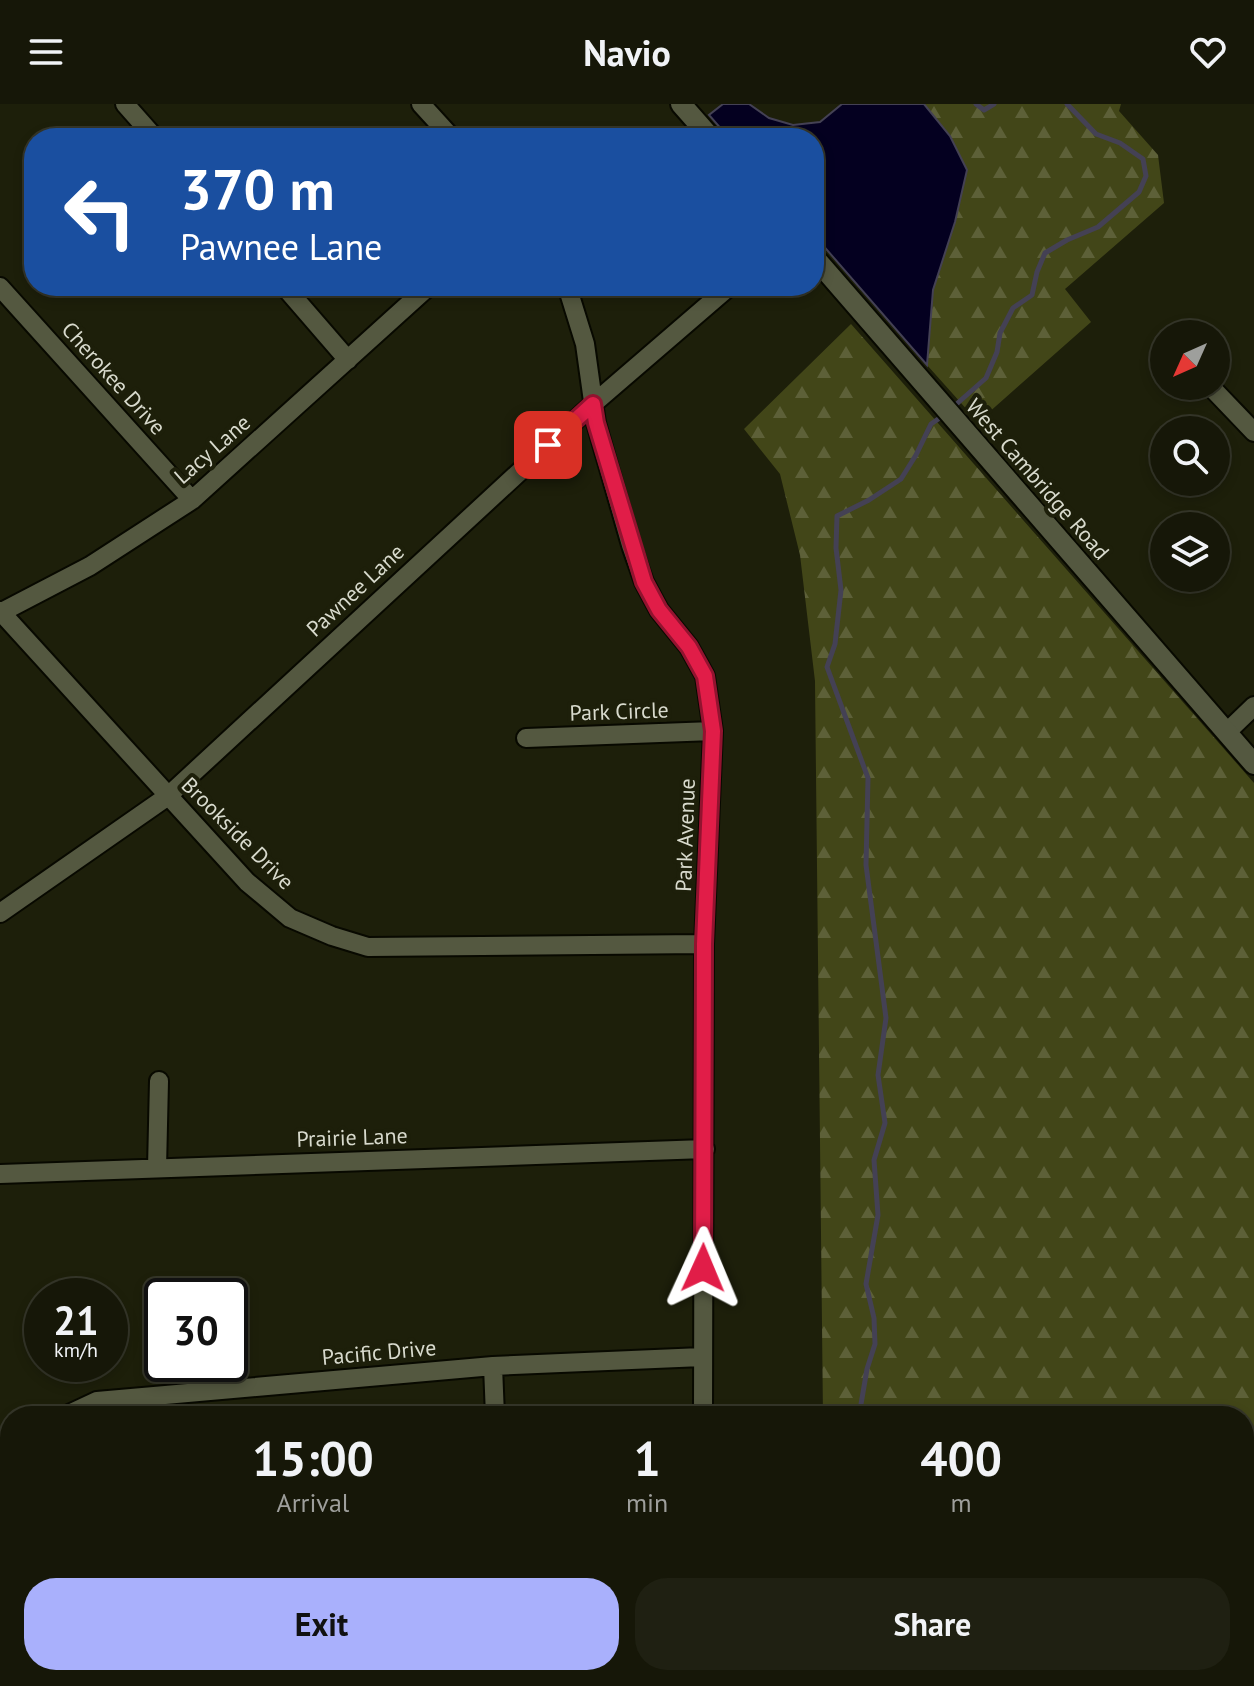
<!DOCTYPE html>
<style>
:root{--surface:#161708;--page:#1f2012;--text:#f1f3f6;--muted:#9e9f9c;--line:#353629;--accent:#a9b0fc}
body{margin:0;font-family:"PT Sans",sans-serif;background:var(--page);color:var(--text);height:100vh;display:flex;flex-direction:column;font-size:30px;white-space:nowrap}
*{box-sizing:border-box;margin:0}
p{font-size:26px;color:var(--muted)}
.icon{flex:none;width:44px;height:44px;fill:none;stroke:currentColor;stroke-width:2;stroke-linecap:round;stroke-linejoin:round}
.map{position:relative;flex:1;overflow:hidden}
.panel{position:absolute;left:0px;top:1302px;width:1254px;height:280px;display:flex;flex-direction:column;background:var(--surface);border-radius:32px 32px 0 0;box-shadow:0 4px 12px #0003,0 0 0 2px var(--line)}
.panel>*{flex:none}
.top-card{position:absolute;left:24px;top:24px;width:800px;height:168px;border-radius:32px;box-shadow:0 4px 12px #0003,0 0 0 2px var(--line);background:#1a4fa0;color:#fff;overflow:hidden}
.needle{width:52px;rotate:225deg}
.controls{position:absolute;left:1150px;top:216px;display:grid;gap:16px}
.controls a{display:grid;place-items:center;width:80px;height:80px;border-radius:50%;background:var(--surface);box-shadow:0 4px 12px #0003,0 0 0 2px var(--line);font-size:40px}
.speed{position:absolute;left:24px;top:1174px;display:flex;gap:16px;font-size:40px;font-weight:700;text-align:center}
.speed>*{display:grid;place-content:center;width:104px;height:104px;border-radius:50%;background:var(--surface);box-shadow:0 4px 12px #0003,0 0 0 2px var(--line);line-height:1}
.speed small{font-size:20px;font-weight:400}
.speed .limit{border:4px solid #111;border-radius:12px;background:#fff;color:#111}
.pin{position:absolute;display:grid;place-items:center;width:68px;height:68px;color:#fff;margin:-34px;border-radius:16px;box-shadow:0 4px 12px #0006}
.me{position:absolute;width:88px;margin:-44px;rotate:1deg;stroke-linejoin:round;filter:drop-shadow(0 0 6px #0008)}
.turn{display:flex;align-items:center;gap:28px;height:168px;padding:0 24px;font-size:36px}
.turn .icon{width:104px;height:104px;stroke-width:2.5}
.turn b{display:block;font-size:56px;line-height:68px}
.eta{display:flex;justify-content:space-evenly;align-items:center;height:136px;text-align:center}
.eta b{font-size:48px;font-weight:800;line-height:56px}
.cta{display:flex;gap:16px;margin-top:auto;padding:16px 24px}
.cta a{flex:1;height:92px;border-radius:32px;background:var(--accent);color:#111;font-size:32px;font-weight:800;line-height:92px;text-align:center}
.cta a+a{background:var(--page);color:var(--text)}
header{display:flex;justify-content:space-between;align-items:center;height:104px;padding:0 24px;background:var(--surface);font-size:36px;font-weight:800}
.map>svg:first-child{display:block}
.forest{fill:url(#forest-firs)}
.water{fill:#040020;stroke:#444154;stroke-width:2}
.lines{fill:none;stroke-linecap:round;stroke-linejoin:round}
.stream{stroke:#444154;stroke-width:5}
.street-casing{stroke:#080900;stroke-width:22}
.secondary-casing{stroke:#080900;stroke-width:24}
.street{stroke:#545840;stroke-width:18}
.secondary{stroke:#545840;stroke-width:20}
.route-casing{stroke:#92132f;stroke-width:20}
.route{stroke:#e11d48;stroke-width:14}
.labels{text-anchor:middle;stroke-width:8;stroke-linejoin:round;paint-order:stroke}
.street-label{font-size:22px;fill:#d8dacd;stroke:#1d1f0a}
</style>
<header><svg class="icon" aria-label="menu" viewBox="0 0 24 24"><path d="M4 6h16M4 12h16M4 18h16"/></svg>Navio<svg class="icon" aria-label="heart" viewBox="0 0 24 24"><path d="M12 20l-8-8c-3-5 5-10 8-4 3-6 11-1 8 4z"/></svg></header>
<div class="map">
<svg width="1254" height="1582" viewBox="0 0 1254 1582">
<defs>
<pattern id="forest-firs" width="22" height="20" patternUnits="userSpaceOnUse" patternTransform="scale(2)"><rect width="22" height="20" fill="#424618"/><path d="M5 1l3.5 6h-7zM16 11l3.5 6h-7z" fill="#5d6038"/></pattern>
</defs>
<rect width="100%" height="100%" fill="#1d1f0a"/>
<path class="forest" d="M 924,0 L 1121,0 L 1119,7 L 1158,51 L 1164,99 L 1065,185 L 1091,218 L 978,318 L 927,261 L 933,186 L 955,118 L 950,32 Z
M 851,220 L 1254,679 L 1254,1582 L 821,1582 L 821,1572 L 1244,1572 L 1244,1312 L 823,1312 L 815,577 L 800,451 L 780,370 L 744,325 Z"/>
<path class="water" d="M 723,0 L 749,0 L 769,14 L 793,21 L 820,18 L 842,0 L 924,0 L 950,32 L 967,66 L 955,118 L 933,186 L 927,261 L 814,131 L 814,34 L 729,34 L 709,11 Z"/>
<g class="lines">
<path class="stream" d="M 976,0 L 984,6 L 994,0
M 952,304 L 986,274 L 997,248 L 1000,229 L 1013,204 L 1032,191 L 1037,168 L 1045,149 L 1067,136 L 1098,123 L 1139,88 L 1146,72 L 1143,55 L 1120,39 L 1096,30 L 1067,0
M 859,1312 L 867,1265 L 875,1240 L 874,1214 L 866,1180 L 878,1111 L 874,1056 L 885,1019 L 878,971 L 886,914 L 866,761 L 868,674 L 827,563 L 835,540 L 841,486 L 836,444 L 837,412 L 869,396 L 901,375 L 916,351 L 931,320 L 944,311
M 849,1582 L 849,1572"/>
<g class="street-casing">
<path id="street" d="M 125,0 L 155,34
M 421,0 L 452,34
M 284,182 L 348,256
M 567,182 L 585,240 L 596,319 L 631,441 L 644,478 L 659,506 L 689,543 L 705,572 L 713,627 L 704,840 L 703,1312
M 0,183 L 192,396
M 1210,282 L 1254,328
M 0,507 L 247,778 L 290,814 L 332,832 L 368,843 L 704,840
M 0,509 L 90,462 L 192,396 L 429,182
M 1227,628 L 1254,602
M 526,634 L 713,627
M 0,809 L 168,692 L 593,300 L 730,182
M 157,1064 L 159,977
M 0,1070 L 705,1045
M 493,1262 L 495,1312
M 65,1312 L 97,1297 L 493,1262 L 702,1253
M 0,1337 L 10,1334
M 0,1570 L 10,1569
M 119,1572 L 120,1582
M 502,1572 L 502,1582
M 708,1572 L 709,1582"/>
</g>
<g class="secondary-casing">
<path id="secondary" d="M 681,0 L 711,34
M 814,153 L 1254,660"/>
</g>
<use href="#street" class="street"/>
<use href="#secondary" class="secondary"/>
</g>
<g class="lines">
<g class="route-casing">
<path id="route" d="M 548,341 L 593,300 L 596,319 L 644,478 L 659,506 L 689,543 L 705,572 L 713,627 L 704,840 L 703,1164"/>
</g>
<use href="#route" class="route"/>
</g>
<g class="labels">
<g class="street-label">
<text transform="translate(114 274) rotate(48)" y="8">Cherokee Drive</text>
<text transform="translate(212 345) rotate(-41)" y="8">Lacy Lane</text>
<text transform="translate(1038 375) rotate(49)" y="8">West Cambridge Road</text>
<text transform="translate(355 486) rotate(-43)" y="8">Pawnee Lane</text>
<text transform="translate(619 607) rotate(-2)" y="8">Park Circle</text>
<text transform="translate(238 729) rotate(45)" y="8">Brookside Drive</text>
<text transform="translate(685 731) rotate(-88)" y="8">Park Avenue</text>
<text transform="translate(352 1033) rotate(-2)" y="8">Prairie Lane</text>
<text transform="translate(379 1248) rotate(-5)" y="8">Pacific Drive</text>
</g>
</g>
</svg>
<div class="controls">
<a><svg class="needle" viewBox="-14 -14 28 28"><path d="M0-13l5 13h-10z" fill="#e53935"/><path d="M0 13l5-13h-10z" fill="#9e9f9c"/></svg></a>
<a><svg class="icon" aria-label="search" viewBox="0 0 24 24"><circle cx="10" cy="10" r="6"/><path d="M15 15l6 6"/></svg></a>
<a><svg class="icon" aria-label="layers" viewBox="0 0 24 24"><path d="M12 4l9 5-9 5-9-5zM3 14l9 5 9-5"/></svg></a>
</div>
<div class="speed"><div>21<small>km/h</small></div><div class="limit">30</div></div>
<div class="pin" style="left:548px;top:341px;background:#d93025"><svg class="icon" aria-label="arrive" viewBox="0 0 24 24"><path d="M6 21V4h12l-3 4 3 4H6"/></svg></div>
<svg class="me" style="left:703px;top:1164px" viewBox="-20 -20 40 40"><path d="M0-17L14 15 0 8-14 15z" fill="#e11d48" stroke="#fff" stroke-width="4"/></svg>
<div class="top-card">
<div class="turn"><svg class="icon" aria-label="left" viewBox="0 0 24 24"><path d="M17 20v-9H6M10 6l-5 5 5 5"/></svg><div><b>370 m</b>Pawnee Lane</div></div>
</div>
<section class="panel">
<div class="eta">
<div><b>15:00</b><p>Arrival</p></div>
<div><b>1</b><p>min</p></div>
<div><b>400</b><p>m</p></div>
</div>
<div class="cta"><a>Exit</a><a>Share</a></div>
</section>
</div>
